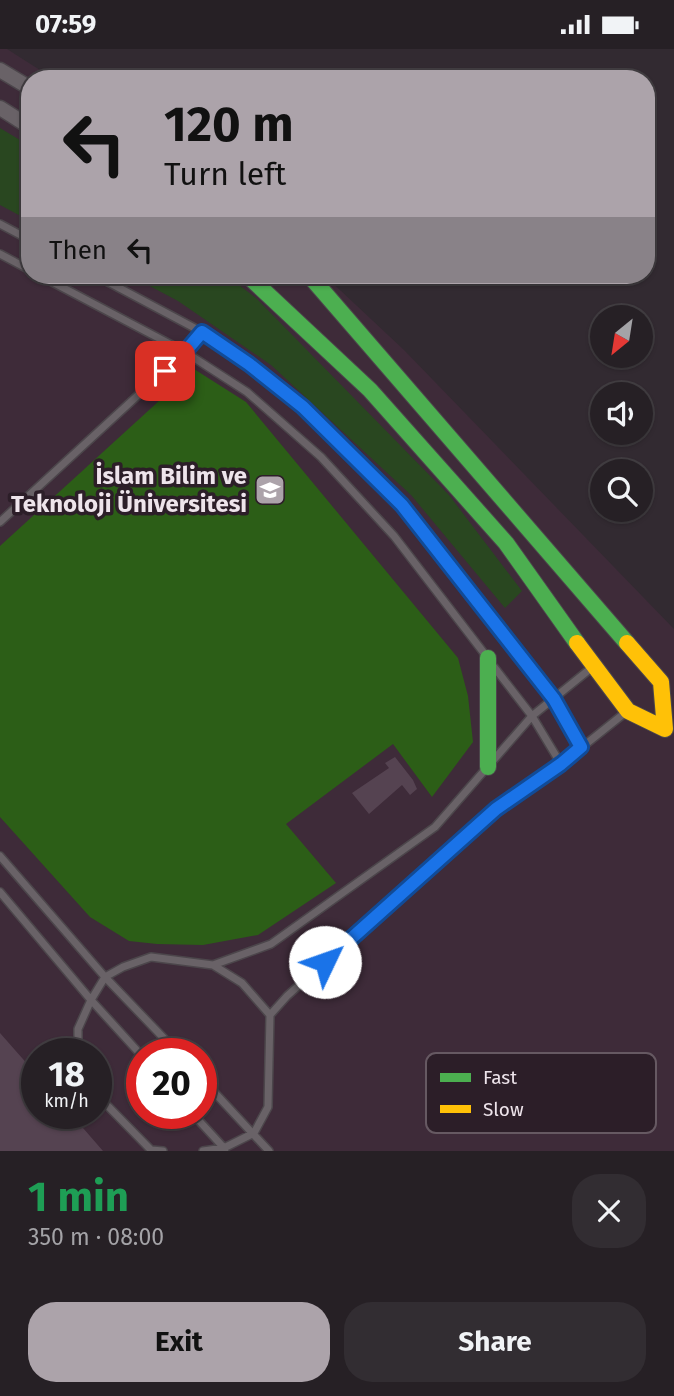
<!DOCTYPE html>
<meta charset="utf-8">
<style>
:root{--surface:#262025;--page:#322d32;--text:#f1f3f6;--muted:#a4a3a7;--line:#423e42;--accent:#aca3aa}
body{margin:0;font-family:"Fira Sans",sans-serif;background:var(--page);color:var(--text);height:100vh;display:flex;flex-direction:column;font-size:26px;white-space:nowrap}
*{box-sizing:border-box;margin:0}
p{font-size:23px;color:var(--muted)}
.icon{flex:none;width:38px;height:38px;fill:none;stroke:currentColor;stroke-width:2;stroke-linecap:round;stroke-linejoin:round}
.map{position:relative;height:1102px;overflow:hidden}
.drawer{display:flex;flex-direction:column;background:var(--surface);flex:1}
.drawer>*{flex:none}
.hud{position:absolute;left:21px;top:21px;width:634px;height:214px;border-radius:28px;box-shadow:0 2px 5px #0004,0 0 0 2px var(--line);background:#aca3aa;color:#111;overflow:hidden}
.needle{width:46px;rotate:210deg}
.controls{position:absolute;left:590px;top:256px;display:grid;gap:14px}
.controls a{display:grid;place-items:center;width:63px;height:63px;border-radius:50%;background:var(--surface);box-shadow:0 2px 5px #0004,0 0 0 2px var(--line);font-size:35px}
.speed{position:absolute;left:21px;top:989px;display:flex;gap:14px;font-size:35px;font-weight:700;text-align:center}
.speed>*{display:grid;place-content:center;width:91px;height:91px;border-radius:50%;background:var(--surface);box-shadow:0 2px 5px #0004,0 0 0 2px var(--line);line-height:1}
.speed small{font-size:18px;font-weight:400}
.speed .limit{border:10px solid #d22;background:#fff;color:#111}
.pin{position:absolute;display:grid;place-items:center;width:60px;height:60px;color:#fff;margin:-30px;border-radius:14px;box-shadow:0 4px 10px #0006}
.me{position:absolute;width:77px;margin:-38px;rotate:48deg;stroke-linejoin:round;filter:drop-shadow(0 0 5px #0008)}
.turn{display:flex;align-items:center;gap:24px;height:147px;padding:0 28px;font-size:32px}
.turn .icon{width:91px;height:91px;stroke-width:2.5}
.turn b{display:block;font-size:49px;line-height:60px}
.then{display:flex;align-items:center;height:66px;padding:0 28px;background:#0003;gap:14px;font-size:26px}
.round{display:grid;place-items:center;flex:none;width:74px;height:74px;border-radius:28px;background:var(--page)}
.overview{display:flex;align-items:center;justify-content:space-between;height:119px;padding:0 28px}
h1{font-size:42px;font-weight:700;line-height:52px;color:#1e9e55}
.cta{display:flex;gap:14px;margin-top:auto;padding:14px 28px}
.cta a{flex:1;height:80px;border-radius:28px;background:var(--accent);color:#111;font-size:28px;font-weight:700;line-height:80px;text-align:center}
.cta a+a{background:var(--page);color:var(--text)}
.status{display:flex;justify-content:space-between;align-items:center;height:49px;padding:0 35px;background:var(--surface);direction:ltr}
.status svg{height:19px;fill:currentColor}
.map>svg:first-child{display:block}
.built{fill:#3e2b39;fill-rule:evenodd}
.green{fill:#294720}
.forest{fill:#2c5e17}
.building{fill:#554351}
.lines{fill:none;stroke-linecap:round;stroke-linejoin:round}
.lane-casing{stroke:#4c464b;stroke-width:10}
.street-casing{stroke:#4c464b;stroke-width:17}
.fast-casing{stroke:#4c464b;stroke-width:18}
.slow-casing{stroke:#4c464b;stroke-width:18}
.lane{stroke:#696267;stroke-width:7}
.street{stroke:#696267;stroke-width:14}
.fast{stroke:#4caf50;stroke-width:16}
.slow{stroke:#ffc107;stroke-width:16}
.route-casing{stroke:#114b97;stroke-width:18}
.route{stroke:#1a73e8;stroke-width:12}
.labels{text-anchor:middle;stroke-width:7;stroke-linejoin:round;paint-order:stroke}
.poi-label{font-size:24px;font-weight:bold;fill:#eee4eb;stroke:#2c1e28;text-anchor:end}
.key{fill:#2c1e28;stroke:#665962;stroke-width:2}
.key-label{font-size:19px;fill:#eee4eb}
</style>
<div class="status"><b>07:59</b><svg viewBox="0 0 49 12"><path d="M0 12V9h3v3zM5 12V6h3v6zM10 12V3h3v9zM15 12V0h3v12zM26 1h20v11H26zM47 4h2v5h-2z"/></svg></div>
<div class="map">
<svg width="674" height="1102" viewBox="0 0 674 1102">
<rect width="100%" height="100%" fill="#322a31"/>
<path class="built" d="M 0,0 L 7,0 L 54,30 L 30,30 L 30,226 L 324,226 L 404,301 L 674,580 L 674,1102 L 0,1102 ZM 37,1004 L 96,1004 L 96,1064 L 37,1064 ZM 142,1004 L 201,1004 L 201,1064 L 142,1064 Z"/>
<path class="green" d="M 0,79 L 30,97 L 30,172 L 0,156 Z
M 129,226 L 226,226 L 256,249 L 449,446 L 522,542 L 505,559 L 411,446 L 271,316 L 178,252 Z"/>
<path class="forest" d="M 194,320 L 246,353 L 458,609 L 468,647 L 473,693 L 432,748 L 393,695 L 286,775 L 336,834 L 258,886 L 203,896 L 157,895 L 129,892 L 90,868 L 0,768 L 0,497 Z"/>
<path class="building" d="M 395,708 L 413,731 L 417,740 L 410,746 L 402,736 L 369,765 L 352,744 L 389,719 L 385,714 Z
M 0,984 L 37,1026 L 37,1064 L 70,1064 L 103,1102 L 0,1102 Z"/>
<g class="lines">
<g class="lane-casing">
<path id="lane" d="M 0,175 L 30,191
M 0,205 L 30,221
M 39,226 L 185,303 L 247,343 L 321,408 L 394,487 L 487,608
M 95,226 L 202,283 L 249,315 L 303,358 L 402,456 L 554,650 L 581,698
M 0,473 L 185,303 L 202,283
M 494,618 L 532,667 L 561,715
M 0,807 L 105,928 L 178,1004
M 0,843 L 91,951 L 142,1007
M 213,916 L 271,895 L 435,778 L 532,667 L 590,620
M 270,966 L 287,947 L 496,760 L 561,715 L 626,663
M 78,1004 L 78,980 L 91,951 L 105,928 L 123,918 L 151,908 L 213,916 L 242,934 L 270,966 L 268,1058 L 254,1084 L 224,1099 L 203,1102
M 201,1029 L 269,1102
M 96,1045 L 151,1101 L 163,1102
M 192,1064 L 225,1100"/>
</g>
<g class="street-casing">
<path id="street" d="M 0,21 L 30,39
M 0,59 L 30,78"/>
</g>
<g class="fast-casing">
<path id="fast" d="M 247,226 L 370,341 L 506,494 L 577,594
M 309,226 L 627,594
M 488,609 L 488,718"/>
</g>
<g class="slow-casing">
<path id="slow" d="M 577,594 L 628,662 L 665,680 L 661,633 L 627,594"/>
</g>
<use href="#lane" class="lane"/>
<use href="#street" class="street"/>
<use href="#fast" class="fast"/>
<use href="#slow" class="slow"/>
</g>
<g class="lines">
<g class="route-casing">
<path id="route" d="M 165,322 L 185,303 L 202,283 L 249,315 L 303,358 L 402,456 L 554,650 L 581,698 L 561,715 L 496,760 L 325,913"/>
</g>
<use href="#route" class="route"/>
</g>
<defs>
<g id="university-square" transform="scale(1.575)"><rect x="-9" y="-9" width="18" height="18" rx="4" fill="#aca3aa" stroke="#2c1e28"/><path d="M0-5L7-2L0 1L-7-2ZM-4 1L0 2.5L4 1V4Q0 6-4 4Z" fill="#fff"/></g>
</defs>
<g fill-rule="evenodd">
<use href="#university-square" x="270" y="441"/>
</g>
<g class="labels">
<g class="poi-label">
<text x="247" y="435">İslam Bilim ve<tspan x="247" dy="28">Teknoloji Üniversitesi</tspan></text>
</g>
</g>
<rect x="426" y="1004" width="230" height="80" rx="10" class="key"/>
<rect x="440" y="1024" width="31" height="9" fill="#4caf50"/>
<rect x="440" y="1056" width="31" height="8" fill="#ffc107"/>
<g class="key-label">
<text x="483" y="1035">Fast</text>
<text x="483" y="1067">Slow</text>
</g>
</svg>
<div class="controls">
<a><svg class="needle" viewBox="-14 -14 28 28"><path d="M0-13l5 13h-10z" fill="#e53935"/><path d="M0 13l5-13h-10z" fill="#a4a3a7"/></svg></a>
<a><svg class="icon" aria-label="sound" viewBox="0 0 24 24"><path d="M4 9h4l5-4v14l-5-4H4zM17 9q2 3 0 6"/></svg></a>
<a><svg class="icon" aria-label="search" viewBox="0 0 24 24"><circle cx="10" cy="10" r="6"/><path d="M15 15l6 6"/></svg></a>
</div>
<div class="speed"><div>18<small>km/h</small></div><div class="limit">20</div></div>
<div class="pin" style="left:165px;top:322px;background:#d93025"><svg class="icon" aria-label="arrive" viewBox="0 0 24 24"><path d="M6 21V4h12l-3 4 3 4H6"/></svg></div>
<svg class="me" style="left:325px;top:913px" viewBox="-20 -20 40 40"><circle r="19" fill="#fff"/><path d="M0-13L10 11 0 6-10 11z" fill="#1a73e8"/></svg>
<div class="hud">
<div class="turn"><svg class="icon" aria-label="left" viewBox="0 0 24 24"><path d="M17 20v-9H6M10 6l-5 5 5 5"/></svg><div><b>120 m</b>Turn left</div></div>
<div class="then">Then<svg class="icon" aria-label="left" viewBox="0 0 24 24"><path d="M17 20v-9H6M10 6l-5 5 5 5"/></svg></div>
</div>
</div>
<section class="drawer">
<div class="overview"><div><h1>1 min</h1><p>350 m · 08:00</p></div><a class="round"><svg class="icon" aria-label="close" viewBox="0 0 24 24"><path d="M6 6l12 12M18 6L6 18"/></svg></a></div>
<div class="cta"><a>Exit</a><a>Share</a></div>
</section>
